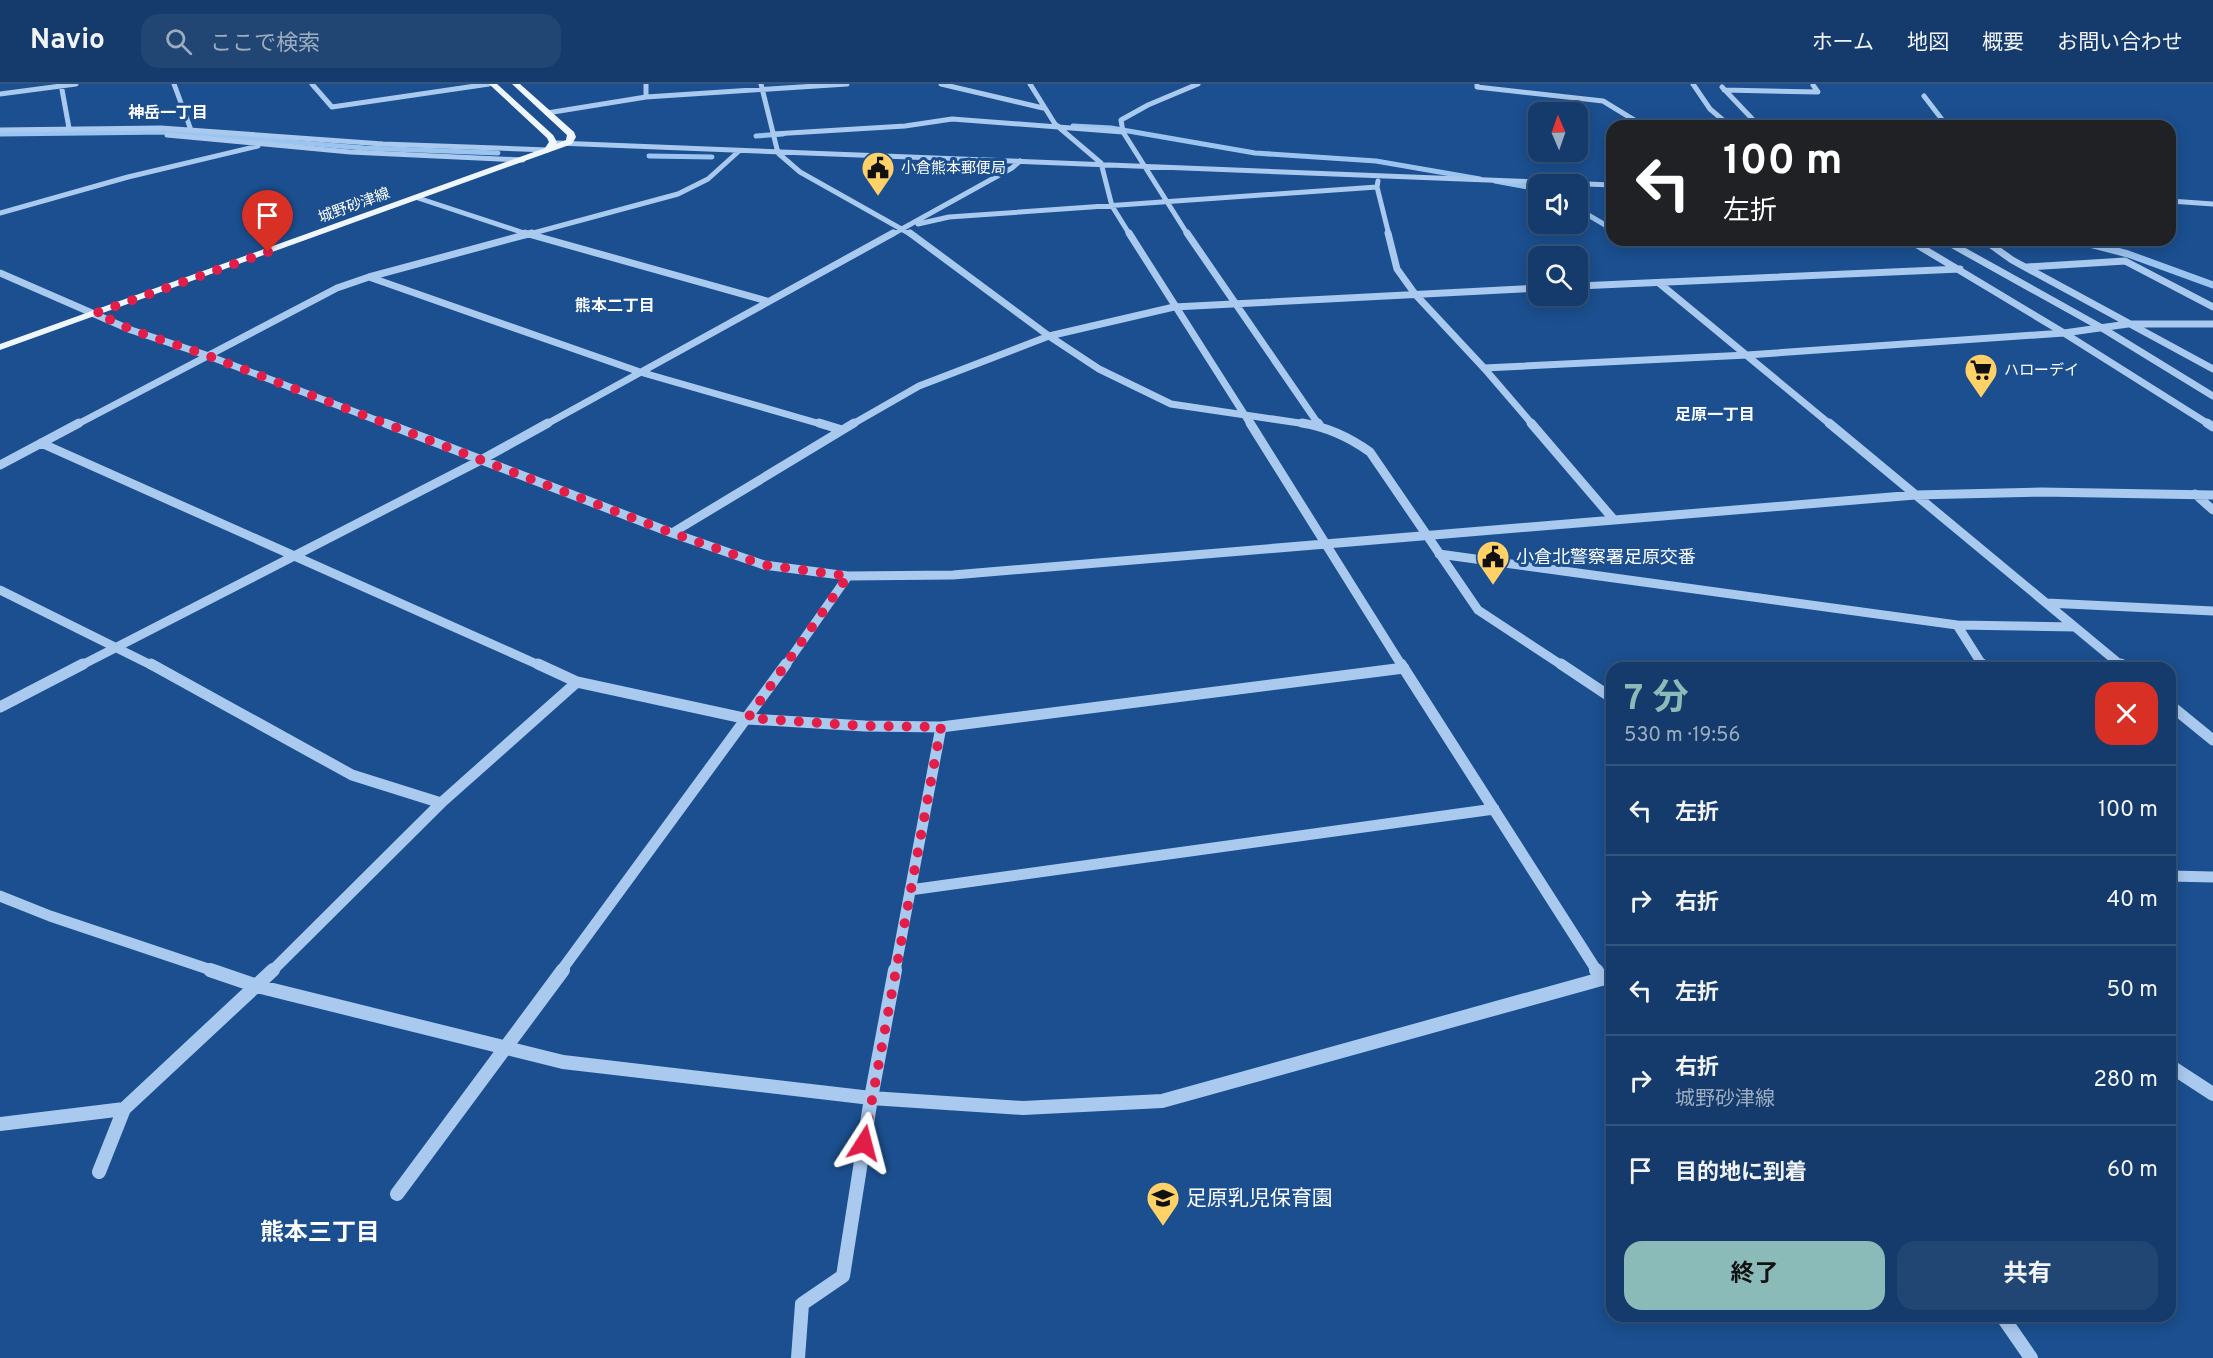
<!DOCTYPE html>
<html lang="ja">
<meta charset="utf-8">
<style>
:root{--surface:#143b6b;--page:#214673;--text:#f1f3f6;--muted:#9dadc1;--line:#33557e;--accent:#8bbbb9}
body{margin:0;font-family:Overpass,"Noto Sans JP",sans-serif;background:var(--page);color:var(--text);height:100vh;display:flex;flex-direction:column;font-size:22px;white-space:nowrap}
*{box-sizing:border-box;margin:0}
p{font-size:20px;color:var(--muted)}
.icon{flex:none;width:33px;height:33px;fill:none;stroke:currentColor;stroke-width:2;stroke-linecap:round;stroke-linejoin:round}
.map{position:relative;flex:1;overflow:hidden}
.side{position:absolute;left:1606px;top:578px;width:570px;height:660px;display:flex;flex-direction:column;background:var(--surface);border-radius:18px;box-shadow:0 3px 15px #0003,0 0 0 2px var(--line)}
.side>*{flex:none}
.guide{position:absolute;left:1606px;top:36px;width:570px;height:126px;border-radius:18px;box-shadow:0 3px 15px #0003,0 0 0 2px var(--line);background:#202124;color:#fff;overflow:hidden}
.needle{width:39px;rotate:358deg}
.controls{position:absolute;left:1528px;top:18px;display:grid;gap:12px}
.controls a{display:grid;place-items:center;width:60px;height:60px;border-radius:12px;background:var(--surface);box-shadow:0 3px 15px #0003,0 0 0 2px var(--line);font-size:30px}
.pin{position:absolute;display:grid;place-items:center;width:51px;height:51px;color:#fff;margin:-62px -26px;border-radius:50% 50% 50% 0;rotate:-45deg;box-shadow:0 0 6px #0007}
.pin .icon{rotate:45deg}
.me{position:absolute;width:66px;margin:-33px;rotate:9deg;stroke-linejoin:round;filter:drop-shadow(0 0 4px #0008)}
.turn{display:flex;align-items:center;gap:21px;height:126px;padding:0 18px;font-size:27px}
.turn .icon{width:78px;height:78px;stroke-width:2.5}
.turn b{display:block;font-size:42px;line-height:51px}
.round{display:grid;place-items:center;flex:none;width:63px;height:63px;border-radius:18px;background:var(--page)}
.overview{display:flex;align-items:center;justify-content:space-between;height:102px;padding:0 18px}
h1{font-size:36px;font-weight:700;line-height:45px;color:var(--accent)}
.primary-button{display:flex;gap:12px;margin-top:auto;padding:12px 18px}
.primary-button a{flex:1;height:69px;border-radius:18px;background:var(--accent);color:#111;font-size:24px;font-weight:700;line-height:69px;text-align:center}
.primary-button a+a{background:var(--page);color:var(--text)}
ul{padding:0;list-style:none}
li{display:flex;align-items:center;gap:18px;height:90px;padding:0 18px;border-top:2px solid var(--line)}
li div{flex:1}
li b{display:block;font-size:22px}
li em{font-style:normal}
header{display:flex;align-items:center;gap:36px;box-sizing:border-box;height:84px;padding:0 30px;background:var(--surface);border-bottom:2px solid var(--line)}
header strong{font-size:28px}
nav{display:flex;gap:33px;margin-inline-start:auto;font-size:21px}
.search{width:420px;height:54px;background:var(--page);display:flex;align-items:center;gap:15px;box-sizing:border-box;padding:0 21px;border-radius:18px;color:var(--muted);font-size:22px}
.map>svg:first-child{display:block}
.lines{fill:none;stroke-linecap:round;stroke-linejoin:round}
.stream-far1{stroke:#9cc4f0;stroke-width:5}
.stream{stroke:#9cc4f0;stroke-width:7}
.minor-far4{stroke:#a9c9ee;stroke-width:5}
.minor-far3{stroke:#a9c9ee;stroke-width:7}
.minor-far2{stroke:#a9c9ee;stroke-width:9}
.minor-far1{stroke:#a9c9ee;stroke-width:11}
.minor{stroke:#a9c9ee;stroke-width:14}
.major{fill:#f0f6ff;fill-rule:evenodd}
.route{stroke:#e11d48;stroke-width:10;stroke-dasharray:0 18}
.labels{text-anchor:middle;stroke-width:6;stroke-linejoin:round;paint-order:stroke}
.far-poi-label{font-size:15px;fill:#fff;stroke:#1b4f8f;text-anchor:start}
.far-street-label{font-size:15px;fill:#fff;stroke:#1b4f8f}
.far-neighbourhood-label{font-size:16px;font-weight:bold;fill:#fff;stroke:#1b4f8f}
.poi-label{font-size:18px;fill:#fff;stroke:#1b4f8f;text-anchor:start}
.near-poi-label{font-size:21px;fill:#fff;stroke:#1b4f8f;text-anchor:start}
.near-neighbourhood-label{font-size:24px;font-weight:bold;fill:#fff;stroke:#1b4f8f}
</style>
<header>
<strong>Navio</strong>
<div class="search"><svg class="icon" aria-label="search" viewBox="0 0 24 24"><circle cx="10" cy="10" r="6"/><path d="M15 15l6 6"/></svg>ここで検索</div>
<nav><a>ホーム</a><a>地図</a><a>概要</a><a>お問い合わせ</a></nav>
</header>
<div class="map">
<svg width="2213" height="1274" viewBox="0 0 2213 1274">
<rect width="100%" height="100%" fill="#1b4f8f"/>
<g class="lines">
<path class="stream-far1" d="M 1073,42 L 1111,44 L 1255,69 L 1376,77 L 1480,95
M 0,50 L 168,48 L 364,64 L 498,69
M 756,52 L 783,50
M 649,72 L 712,73
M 1495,97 L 1539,105
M 1578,125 L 1612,145"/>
<path class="stream" d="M 2074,156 L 2128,170 L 2213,201"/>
<path class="minor-far4" d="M 61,0 L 69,44
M 174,0 L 191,46
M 312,0 L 332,23 L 489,0
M 646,0 L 646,13
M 761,0 L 778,69 L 800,88 L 912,151
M 941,0 L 1043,24
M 1030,0 L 1055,40 L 1101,79 L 1112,122 L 1130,151
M 1477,0 L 1477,3 L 1603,17 L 1644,42
M 1693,0 L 1710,25 L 1730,42
M 1722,3 L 1759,42
M 1724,6 L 1818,8 L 1813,1
M 0,10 L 76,0
M 1924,12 L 1947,42
M 547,29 L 646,13 L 847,0
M 0,46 L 161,44 L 383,60 L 548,66
M 773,50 L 905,42 L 952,35 L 1123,48
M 167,51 L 350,68 L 523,76
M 557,59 L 1612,101
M 1378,97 L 1377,103 L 1389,151
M 418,114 L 530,151
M 2170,117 L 2213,120
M 0,129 L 128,93 L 258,62
M 918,140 L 949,133 L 1377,103
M 526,151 L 678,110 L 708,95 L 739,67
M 891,151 L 1012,84 L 1020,77
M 1188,151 L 1123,48 L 1121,36 L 1148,21 L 1198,0"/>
<path class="minor-far3" d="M 525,149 L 767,217
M 910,149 L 1049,252 L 1099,285 L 1171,320 L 1313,341
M 1129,149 L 1251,341
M 1187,149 L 1319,341
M 1388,149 L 1397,185 L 1415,210 L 1484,284 L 1533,341
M 1909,156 L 2064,249 L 2210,341
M 1944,156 L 2102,244 L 2213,312
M 1984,156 L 2012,176 L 2213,285
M 2027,183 L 2125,177 L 2213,223
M 0,189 L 131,246 L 206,271 L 389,341
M 369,193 L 640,288 L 824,341
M 1659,199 L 1831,341
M 1578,202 L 1960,185
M 1484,284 L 1747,271 L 2064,249 L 2128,240 L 2213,240
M 76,341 L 337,204 L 369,193 L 532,149
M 545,341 L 893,149
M 851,341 L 919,302 L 1049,252 L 1174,223 L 1539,204"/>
<path class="minor-far2" d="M 385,339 L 672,449 L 764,481 L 848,492 L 953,491 L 1915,411 L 2041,408 L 2213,411
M 819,339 L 842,346
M 1250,339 L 1402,582
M 1302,339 C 1328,343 1349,353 1370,368 L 1478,526 L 1563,582
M 1318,339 L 1320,342
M 1531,339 L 1614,436
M 1829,339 L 2122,582
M 2207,339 L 2213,343
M 41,359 L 541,582
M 0,381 L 79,339
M 2195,410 L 2213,426
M 672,449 L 854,339
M 1439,470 L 1957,541 L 2075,543
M 0,506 L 153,582
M 2047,519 L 2213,527
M 1957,541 L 1983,582
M 80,582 L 481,376 L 548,339
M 785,582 L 848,492"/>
<path class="minor-far1" d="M 151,580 L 352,691 L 441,719
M 538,580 L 577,598 L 748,635 L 865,642 L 941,643 L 1404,584
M 1401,580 L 1597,887
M 1561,580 L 1612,614
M 1982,580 L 1984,584
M 2121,580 L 2125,584
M 2170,621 L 2213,656
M 0,623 L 83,580
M 2170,792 L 2213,793
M 910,806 L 1494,725
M 0,812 L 50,832 L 214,887
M 272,887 L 441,719 L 577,598
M 561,887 L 786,580
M 895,887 L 941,643"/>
<path class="minor" d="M 210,886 L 257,902 L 563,978 L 871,1014 L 1023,1024 L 1162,1017 L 1612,892
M 1596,886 L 1602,895
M 2170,982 L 2213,1010
M 0,1040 L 124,1025
M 99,1088 L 124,1025 L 273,886
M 397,1110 L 563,886
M 2002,1232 L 2031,1274
M 798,1274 L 802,1220 L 843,1192 L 871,1014 L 895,886"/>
<path class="major" d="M 489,0 L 497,0 L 553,51 L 557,58 L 556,60 L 566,56 L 567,51 L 512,0 L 520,0 L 574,48 L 576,53 L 572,60 L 0,266 L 0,260 L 545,64 L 549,58 L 547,54 Z"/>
</g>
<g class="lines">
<path class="route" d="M 268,168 L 96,229 L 132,246 L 206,271 L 672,449 L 764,481 L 848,492 L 748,634 L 865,642 L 941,643 L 864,1059"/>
</g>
<defs>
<g id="civic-pin" transform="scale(1.725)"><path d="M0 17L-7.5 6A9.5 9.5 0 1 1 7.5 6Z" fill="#ffd166" stroke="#1b4f8f"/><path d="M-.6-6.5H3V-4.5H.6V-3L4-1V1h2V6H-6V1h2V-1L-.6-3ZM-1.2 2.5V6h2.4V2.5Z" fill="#111"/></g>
<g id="supermarket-pin" transform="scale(1.725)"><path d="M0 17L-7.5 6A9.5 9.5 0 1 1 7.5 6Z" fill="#ffd166" stroke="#1b4f8f"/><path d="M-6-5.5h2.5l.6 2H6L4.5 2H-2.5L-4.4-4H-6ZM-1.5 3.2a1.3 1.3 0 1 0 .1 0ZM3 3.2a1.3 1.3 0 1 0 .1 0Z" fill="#111"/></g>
<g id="school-pin" transform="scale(1.725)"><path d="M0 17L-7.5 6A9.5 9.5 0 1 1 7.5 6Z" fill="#ffd166" stroke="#1b4f8f"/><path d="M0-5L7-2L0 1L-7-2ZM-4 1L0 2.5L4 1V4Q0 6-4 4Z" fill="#111"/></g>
</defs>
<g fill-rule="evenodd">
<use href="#civic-pin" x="878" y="84"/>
<use href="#supermarket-pin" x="1981" y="286"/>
<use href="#civic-pin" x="1493" y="473"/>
<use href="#school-pin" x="1163" y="1114"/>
</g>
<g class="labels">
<g class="far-poi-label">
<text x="901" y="89">小倉熊本郵便局</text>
<text x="2004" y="291">ハローデイ</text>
</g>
<g class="far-street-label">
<text transform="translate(354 121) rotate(-20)" y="5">城野砂津線</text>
</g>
<g class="far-neighbourhood-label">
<text x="168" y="34">神岳一丁目</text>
<text x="615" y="227">熊本二丁目</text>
<text x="1715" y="336">足原一丁目</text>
</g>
<g class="poi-label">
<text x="1516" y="479">小倉北警察署足原交番</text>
</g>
<g class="near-poi-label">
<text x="1186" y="1121">足原乳児保育園</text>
</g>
<g class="near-neighbourhood-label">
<text x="320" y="1156">熊本三丁目</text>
</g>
</g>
</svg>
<div class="controls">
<a><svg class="needle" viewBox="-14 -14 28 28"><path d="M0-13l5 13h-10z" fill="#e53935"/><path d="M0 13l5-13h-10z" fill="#9dadc1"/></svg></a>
<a><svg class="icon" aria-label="sound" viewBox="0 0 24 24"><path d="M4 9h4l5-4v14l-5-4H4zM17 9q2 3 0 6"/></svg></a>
<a><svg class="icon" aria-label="search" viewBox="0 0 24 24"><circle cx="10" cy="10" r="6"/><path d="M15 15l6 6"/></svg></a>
</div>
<div class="pin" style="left:268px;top:168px;background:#d93025"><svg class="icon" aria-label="arrive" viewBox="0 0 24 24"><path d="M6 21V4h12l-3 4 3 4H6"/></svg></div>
<svg class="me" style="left:864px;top:1059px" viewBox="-20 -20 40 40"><path d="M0-17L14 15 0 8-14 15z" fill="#e11d48" stroke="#fff" stroke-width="4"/></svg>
<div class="guide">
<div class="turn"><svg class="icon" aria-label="left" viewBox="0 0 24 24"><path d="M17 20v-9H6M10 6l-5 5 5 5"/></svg><div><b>100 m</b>左折</div></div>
</div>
<section class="side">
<div class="overview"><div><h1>7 分</h1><p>530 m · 19:56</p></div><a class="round" style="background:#d93025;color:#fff"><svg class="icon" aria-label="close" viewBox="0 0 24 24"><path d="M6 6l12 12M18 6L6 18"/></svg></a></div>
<ul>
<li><svg class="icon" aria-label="left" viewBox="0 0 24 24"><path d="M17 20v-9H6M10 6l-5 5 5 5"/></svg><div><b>左折</b></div><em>100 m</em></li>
<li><svg class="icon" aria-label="right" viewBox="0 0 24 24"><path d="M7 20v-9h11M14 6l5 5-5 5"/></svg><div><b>右折</b></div><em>40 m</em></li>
<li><svg class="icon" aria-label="left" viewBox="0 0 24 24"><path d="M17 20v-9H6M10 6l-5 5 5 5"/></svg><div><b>左折</b></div><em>50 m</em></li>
<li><svg class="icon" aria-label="right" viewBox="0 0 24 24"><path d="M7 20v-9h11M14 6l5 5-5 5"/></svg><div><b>右折</b><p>城野砂津線</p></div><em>280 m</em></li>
<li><svg class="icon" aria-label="arrive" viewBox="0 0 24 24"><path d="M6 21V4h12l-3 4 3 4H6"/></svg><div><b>目的地に到着</b></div><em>60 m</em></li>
</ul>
<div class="primary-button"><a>終了</a><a>共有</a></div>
</section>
</div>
